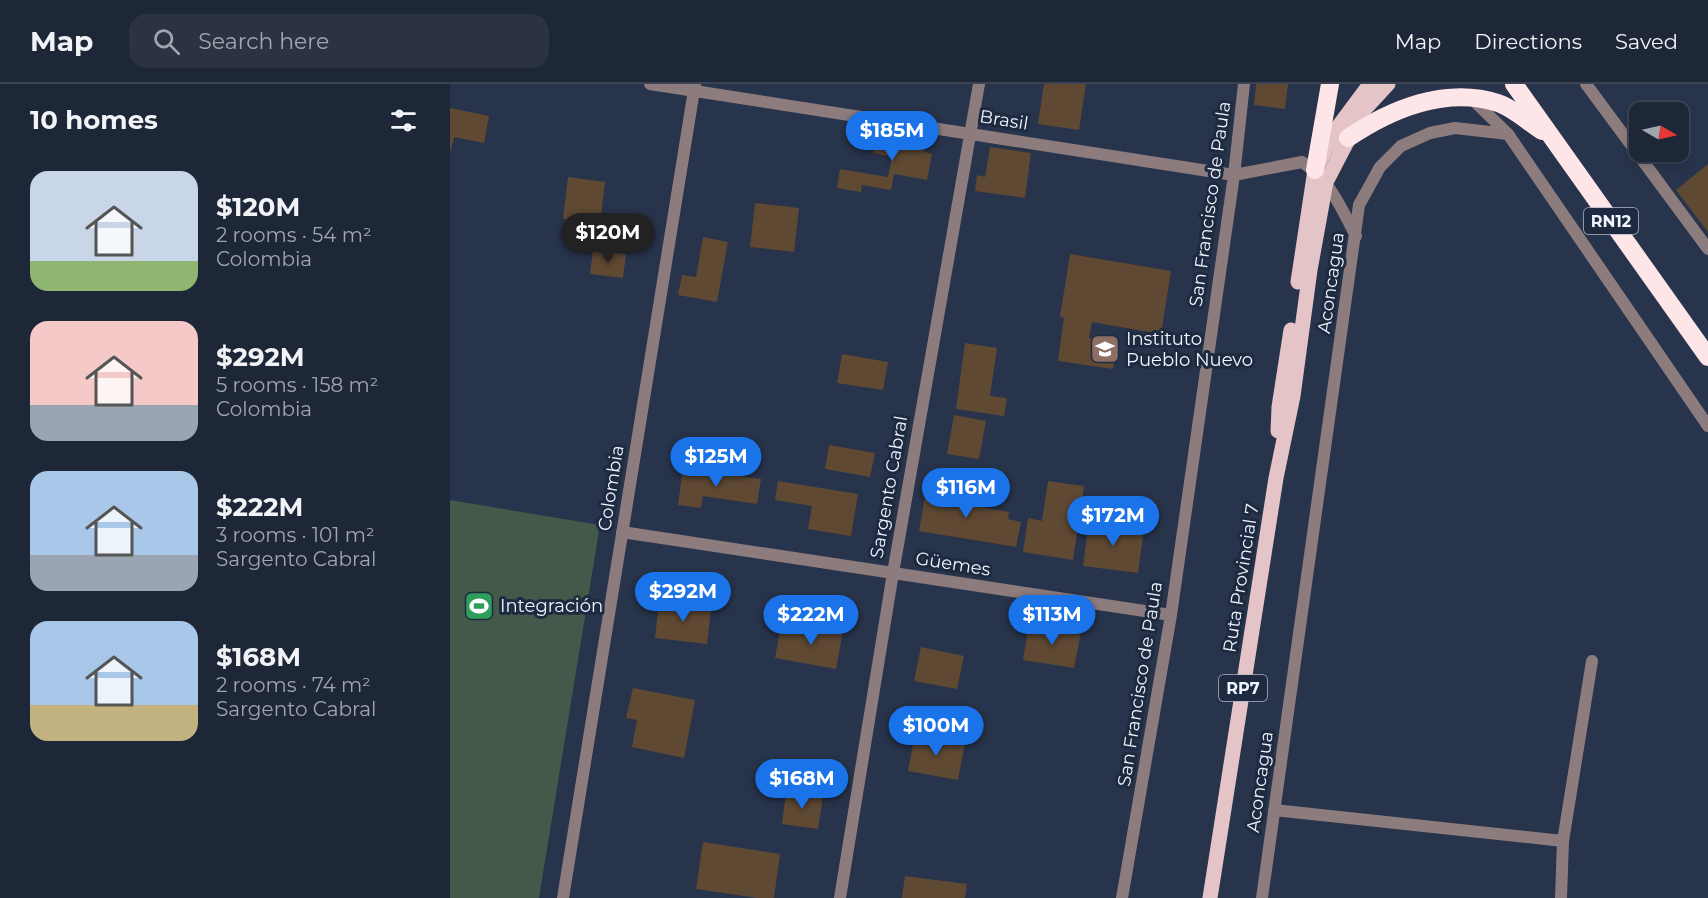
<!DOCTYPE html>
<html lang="en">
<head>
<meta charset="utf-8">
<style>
  :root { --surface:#1e2738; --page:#2b3343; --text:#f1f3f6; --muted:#a1a5ae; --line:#3c4453; --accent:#1a73e8 }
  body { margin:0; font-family:Montserrat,sans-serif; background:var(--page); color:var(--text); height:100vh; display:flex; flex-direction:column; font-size:22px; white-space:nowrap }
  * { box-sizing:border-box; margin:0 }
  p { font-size:20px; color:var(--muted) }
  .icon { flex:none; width:33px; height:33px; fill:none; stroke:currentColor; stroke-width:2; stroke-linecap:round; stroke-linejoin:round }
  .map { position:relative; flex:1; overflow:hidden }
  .panel { display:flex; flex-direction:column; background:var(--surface); width:450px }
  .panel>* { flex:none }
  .needle { width:39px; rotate:99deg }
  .controls { position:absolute; left:1179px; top:18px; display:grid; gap:12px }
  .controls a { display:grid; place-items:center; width:60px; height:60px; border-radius:12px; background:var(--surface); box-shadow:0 3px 9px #0003,0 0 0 2px var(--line); font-size:30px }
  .price { position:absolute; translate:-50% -51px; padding:0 14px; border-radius:21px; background:var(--accent); color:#fff; font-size:20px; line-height:39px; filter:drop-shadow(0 2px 3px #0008) }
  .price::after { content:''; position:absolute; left:50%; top:36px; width:18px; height:14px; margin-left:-9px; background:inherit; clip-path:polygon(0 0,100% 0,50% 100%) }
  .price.current { background:#222; color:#fff }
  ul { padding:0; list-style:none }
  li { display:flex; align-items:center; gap:18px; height:150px; padding:0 30px }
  li span { display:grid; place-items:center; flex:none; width:168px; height:120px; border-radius:18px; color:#555 }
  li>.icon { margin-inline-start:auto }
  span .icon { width:72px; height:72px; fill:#fffc; stroke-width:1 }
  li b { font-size:26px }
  h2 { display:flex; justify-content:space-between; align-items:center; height:72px; padding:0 30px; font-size:26px }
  header { display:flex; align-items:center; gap:36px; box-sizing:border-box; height:84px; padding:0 30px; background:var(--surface); border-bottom:2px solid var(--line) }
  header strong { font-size:28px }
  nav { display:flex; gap:33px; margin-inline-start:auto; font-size:21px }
  .search { width:420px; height:54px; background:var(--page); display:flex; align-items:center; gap:15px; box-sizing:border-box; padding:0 21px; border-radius:18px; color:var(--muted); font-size:22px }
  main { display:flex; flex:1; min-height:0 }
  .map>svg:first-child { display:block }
  .green { fill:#43594a }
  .building { fill:#5f4933 }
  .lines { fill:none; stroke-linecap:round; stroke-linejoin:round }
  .street { stroke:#8d7c7e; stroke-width:12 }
  .primary { stroke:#e5c4c8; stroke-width:15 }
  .highway { stroke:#fee5e8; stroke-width:18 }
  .labels { text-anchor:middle; stroke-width:6; stroke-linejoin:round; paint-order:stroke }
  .shield { fill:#1e2a40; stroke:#b0b7c5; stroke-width:1.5 }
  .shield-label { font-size:16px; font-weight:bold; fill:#eff4fe }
  .street-label { font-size:18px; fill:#eff4fe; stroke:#1e2a40 }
  .poi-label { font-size:18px; fill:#eff4fe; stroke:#1e2a40; text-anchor:start }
</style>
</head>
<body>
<header>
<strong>Map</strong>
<div class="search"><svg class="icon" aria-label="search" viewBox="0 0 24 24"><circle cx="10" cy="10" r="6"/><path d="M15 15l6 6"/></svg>Search here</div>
<nav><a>Map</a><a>Directions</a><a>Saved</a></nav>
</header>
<main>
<section class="panel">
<h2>10 homes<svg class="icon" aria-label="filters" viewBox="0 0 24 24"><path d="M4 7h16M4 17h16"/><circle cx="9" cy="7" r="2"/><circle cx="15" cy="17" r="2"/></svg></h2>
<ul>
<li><span style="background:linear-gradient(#c9d6e8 75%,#8fb573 0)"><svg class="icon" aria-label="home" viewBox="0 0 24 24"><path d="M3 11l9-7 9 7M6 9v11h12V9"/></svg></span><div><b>$120M</b><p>2 rooms · 54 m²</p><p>Colombia</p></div></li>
<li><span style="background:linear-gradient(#f6c9c9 70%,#9aa5b1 0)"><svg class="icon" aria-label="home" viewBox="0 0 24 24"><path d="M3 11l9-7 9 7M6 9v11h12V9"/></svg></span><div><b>$292M</b><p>5 rooms · 158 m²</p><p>Colombia</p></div></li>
<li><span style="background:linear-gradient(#a9c7e8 70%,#9aa5b1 0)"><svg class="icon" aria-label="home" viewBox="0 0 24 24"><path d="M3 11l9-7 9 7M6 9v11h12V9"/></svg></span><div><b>$222M</b><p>3 rooms · 101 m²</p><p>Sargento Cabral</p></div></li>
<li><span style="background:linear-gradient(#a9c7e8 70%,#c2b280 0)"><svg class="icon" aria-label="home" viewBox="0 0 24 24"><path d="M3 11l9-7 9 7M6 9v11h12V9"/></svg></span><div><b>$168M</b><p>2 rooms · 74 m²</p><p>Sargento Cabral</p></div></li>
</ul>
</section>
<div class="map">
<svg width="1258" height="814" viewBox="0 0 1258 814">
  <rect width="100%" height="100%" fill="#28344b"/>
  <path class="green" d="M0,416l150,25 -61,373h-89z"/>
  <path class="building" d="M594,0h42l-7,46 -41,-6z
    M806,0h32l-3,25 -31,-4z
    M0,24l39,8 -5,27 -30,-6 -4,16z
    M428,45l49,9 -3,14 8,2 -5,26 -33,-6 -3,16 -29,-5 -1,7 -24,-4 3,-19 48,8 4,-20 -19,-4z
    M540,63l41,6 -6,45 -50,-7 2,-16 8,2z
    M1258,80v68l-32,-42z
    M118,93l37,5 -5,42 -37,-5z
    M305,119l44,5 -5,44 -44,-5z
    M253,153l25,5 -11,60 -39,-7 4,-20 14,2z
    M143,166l33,4 -3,24 -33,-4z
    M620,170l101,17 -10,63 -69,-12 -3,16 28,5 -4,26 -55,-8 6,-43 -4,-1z
    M515,259l32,5 -7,48 17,2 -3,18 -48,-7z
    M392,270l46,8 -5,28 -46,-7z
    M504,331l32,6 -7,38 -32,-5z
    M379,361l46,8 -5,24 -45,-8z
    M233,384l78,11 -4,25 -54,-8 -2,12 -23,-3z
    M328,397l80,13 -7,42 -43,-7 4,-23 -37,-6z
    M598,397l36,5 -11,74 -50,-8 5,-34 14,3z
    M477,401l33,6 -2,12 51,9 -1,7 13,3 -5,25 -97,-16z
    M639,437l55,8 -6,44 -55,-7z
    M209,518l52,6 -4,36 -52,-6z
    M579,539l52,9 -7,36 -51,-8z
    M356,540l37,7 -7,38 -61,-11 5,-28 25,4z
    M471,563l43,9 -7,33 -43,-8z
    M183,604l62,12 -11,58 -52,-11 5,-27 -11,-2z
    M465,650l50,9 -7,37 -50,-9z
    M336,708l37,4 -5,33 -36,-5z
    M253,758l77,12 -6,44h-17l-61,-9z
    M455,792l62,8 -2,14h-63z"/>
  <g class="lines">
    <path class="street" d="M200,0l584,91 68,-13c27,16 39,46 54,74
      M1136,0l122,165
      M1021,14l37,36 200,292
      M172,448l549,83
      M824,726l289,31
      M113,814l132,-814
      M390,814l53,-325 86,-489
      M672,814l49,-283 63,-440 10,-91
      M812,814l97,-693 21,-38 21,-21 29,-13 25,-5 53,6
      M1111,814l2,-57 29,-180"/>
    <path class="primary" d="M848,198l17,-112 23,-43 32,-43
      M828,347l1,-24 12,-77
      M760,814l66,-420 17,-82 17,-126 16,-88 37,-71 25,-27"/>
    <path class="highway" d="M1064,0l194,273
      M898,54c43,-29 98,-52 150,-35 15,5 30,19 44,28
      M865,86l15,-86"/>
  </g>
  <defs>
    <g id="school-square" transform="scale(1.5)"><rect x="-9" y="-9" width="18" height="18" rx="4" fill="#8d6e63" stroke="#1e2a40"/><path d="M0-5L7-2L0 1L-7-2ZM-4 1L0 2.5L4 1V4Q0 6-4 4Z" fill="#fff"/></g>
    <g id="stadium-square" transform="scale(1.5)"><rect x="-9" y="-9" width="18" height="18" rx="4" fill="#2e9e5b" stroke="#1e2a40"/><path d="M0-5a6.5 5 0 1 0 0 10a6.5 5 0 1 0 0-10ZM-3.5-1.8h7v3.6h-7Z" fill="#fff"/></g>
  </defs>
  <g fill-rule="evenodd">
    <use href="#school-square" x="655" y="265"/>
    <use href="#stadium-square" x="29" y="522"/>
  </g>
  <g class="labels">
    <g class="shield">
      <rect x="1134" y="124" width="54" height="26" rx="4.5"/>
      <rect x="769" y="591" width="48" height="26" rx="4.5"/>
    </g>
    <g class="shield-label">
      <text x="1161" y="143">RN12</text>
      <text x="793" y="610">RP7</text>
    </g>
    <g class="street-label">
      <text transform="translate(554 36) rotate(9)" y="6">Brasil</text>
      <text transform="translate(760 120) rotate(-82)" y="6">San Francisco de Paula</text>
      <text transform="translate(881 199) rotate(-82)" y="6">Aconcagua</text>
      <text transform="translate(439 403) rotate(-80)" y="6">Sargento Cabral</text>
      <text transform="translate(161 404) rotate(-81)" y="6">Colombia</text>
      <text transform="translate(503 480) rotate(9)" y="6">Güemes</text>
      <text transform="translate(791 494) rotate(-81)" y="6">Ruta Provincial 7</text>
      <text transform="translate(690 600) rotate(-81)" y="6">San Francisco de Paula</text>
      <text transform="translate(810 698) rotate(-82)" y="6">Aconcagua</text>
    </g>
    <g class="poi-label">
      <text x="676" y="261">Instituto<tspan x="676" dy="21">Pueblo Nuevo</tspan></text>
      <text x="50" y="528">Integración</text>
    </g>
  </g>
</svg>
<div class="controls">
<a><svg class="needle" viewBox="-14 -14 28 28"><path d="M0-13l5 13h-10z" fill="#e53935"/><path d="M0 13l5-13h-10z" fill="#a1a5ae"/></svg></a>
</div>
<b class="price" style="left:442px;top:78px">$185M</b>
<b class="price current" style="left:158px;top:180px">$120M</b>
<b class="price" style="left:266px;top:404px">$125M</b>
<b class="price" style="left:516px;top:435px">$116M</b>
<b class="price" style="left:663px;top:463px">$172M</b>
<b class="price" style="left:233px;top:539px">$292M</b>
<b class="price" style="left:361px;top:562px">$222M</b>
<b class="price" style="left:602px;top:562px">$113M</b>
<b class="price" style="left:486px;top:673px">$100M</b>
<b class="price" style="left:352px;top:726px">$168M</b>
</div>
</main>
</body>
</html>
